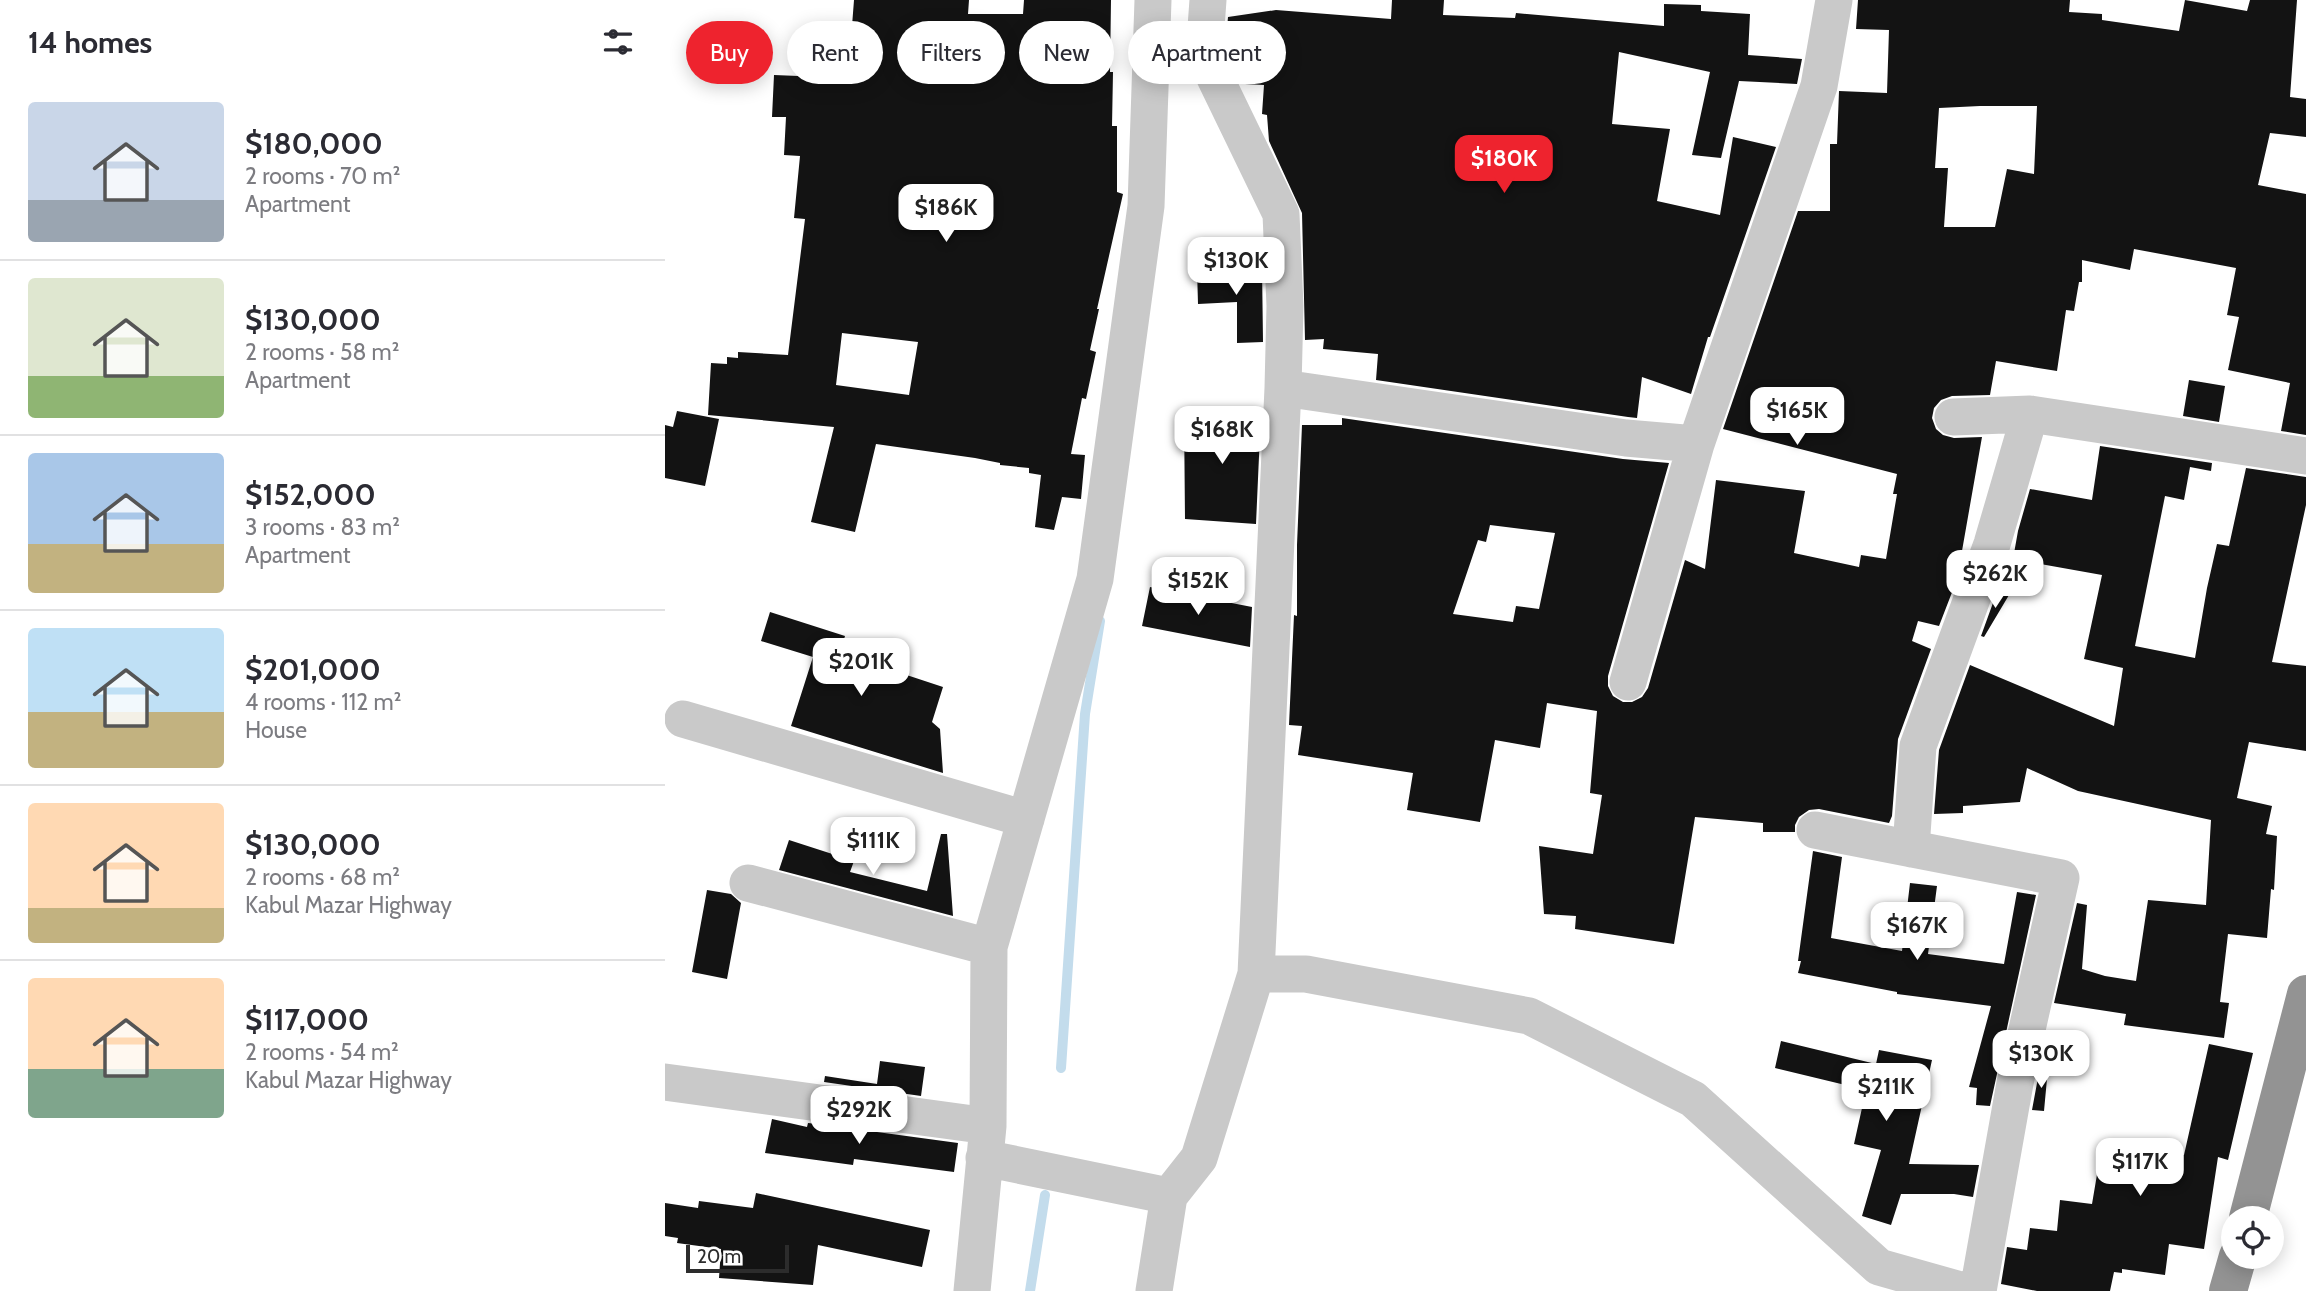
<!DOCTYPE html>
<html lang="en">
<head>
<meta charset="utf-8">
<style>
  :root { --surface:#fff; --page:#f2f2f3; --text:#2b2b33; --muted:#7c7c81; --line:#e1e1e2; --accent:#ee232e }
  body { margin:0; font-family:Cabin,sans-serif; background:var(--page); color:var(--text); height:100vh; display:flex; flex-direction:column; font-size:26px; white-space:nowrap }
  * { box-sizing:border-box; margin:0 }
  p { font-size:23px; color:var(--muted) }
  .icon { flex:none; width:38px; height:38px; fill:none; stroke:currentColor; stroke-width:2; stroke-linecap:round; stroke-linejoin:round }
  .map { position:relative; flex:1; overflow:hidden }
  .drawer { display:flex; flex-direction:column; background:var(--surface); width:665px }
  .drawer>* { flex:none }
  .banner { position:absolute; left:21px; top:21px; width:665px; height:63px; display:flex; gap:14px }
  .fabs { position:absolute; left:1556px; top:1206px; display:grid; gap:14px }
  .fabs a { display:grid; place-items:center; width:63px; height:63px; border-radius:50%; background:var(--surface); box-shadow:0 4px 18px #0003; font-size:35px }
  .scale { position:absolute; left:21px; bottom:18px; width:103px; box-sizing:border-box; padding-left:7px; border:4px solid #2c2c2c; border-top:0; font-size:19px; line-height:24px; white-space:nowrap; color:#2c2c2c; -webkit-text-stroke:5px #fff; paint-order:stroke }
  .price { position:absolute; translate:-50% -60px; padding:0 16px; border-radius:14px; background:#fff; color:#222; font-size:23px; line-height:46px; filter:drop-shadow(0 2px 4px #0008) }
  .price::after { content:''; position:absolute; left:50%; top:42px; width:21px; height:16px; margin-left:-10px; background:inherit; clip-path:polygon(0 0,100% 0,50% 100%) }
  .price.current { background:var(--accent); color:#fff }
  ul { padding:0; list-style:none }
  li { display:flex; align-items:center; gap:21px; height:175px; padding:0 28px }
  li+li { border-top:2px solid var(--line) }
  li span { display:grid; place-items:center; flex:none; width:196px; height:140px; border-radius:7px; color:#555 }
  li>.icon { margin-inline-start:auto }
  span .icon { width:84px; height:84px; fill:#fffc; stroke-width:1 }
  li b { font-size:30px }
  h2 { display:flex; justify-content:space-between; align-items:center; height:84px; padding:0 28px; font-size:30px }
  .pill { padding:0 24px; border-radius:32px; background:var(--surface); box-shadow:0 4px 18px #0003; font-size:24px; line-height:63px }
  .pill.current { background:var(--accent); color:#fff }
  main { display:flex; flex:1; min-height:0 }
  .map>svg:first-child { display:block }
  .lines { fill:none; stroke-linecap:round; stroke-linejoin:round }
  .stream { stroke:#c3dcec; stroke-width:10 }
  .building { fill:#131313; fill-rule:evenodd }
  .minor { stroke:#c9c9c9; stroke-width:37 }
  .highway { stroke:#939393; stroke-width:38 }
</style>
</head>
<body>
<main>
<section class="drawer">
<h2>14 homes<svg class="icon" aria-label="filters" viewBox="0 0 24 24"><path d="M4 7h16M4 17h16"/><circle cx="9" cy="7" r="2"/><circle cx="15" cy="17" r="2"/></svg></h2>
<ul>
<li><span style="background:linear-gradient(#c9d6e8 70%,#9aa5b1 0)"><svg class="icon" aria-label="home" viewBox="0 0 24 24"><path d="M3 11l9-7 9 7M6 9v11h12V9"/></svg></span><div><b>$180,000</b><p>2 rooms · 70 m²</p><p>Apartment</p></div></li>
<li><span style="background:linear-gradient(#dfe7d0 70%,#8fb573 0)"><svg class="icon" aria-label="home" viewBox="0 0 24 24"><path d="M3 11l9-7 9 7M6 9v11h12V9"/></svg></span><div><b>$130,000</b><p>2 rooms · 58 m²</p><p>Apartment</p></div></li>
<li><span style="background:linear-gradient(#a9c7e8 65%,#c2b280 0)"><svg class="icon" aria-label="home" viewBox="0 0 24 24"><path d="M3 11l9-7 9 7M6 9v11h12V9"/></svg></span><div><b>$152,000</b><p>3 rooms · 83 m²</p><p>Apartment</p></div></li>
<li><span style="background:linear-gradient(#bfe0f5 60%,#c2b280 0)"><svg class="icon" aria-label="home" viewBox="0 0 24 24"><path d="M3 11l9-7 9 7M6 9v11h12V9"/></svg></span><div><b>$201,000</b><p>4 rooms · 112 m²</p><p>House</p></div></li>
<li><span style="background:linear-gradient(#ffd9b3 75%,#c2b280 0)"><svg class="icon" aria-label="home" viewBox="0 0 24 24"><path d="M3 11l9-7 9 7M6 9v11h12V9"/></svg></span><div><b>$130,000</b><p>2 rooms · 68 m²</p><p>Kabul Mazar Highway</p></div></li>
<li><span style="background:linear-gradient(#ffd9b3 65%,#7fa58c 0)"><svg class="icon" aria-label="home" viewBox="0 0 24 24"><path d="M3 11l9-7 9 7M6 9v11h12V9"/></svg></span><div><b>$117,000</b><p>2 rooms · 54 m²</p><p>Kabul Mazar Highway</p></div></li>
</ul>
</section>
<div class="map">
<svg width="1641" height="1291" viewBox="0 0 1641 1291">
  <rect width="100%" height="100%" fill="#fff"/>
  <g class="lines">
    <path class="stream" d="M396,1068l24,-354 15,-93
      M365,1291l15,-96"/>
  </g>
  <path class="building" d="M189,0h115l-1,14h55l1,-14h87l-1,72h3l-1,54h5v66l6,2 -26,115h2l-9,41 6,2 -10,47 -4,-1 -11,56 14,1 -4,44 -19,-2 -8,33 -19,-3 6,-52 -12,-2v-5l-29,-3v-2l-25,-5 -99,-14 -21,88 -44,-10 23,-95 -126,-12 3,-52 16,1v-7l11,1v-6l50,3 17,-136 -11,-1 6,-62 -16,-1 2,-38h-14l2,-42 74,3zM177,333l76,9 -9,53 -73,-10z
    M727,0h52l-1,15 72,3 1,-5 148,13v-22l37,1v6l49,3 -2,41 54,4 -5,25 -58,-3 -18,77 -29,-3 18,-83 -91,-20 -7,72 58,5 -13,72 63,14 13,-78 43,10 -66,190h-2l-17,57 -49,-17 -5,41 -9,-1 -252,-37 2,-26 -55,-5 1,-10 -19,1 -3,-127 -33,-72 -2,-26 -5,-1 2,-29 -19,-1 1,-16 -12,2 -9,-19 3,-34 48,-7 115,9z
    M1193,0h212l-1,12 33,2v6l77,11 6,-31 62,11 3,-11h47l-7,97 16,2v38l-36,-4 -12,52 48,9v241l-25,-4 9,-48 -62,-13 11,-53 -12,-2 9,-47 -102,-19 -4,21 -48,-10v22h-3l-5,29 -8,-1 -9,61 -61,-10 -6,34 -38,1 -11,4 -7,8 -2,10 4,11 7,6 11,3 28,-1 -23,131 2,1 -22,57 -21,-5 -6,20 19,8 -33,90 -6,77 -3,7 -70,-14 -10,1 -10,7 -4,8v7h-32v-9l-68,-6 -21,127 -99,-15 1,-13 -32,-2 -5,-68 54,8 9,-59 -12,-2 7,-82 -50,-8 -7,45 -45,-8 -15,82 -73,-12 6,-37 -115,-18 4,-29 -13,-1 5,-110 3,1v-71l5,-120h40v-7l281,41 46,4 -61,213v10l5,10 10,6h9l10,-5 6,-9 37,-128 20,9 11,-89 89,11 -11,62 65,14 2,-12 25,4 11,-65h-4l4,-20 -174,-45 75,-218h32v-67h7l2,-53 48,2 2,-63 -33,-1zM1315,106h57l-3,68 -27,-5 -12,58h-51l4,-59h-13l4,-60zM825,525l65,8 -16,76 -23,-3 -3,16 -60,-8 25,-74 8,2z
    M597,266l1,76 -26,1v-41l-39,2 -1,-35z
    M1524,380l36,6 -6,36 -36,-6z
    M12,411l42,8 -14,67 -40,-8v-53l8,2z
    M519,411h77l-5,113 -71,-5z
    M1435,446l112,17 -1,8 -21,-4 -6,33 -19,-4 -30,150 60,12 12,-70 10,-44 12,2 17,-78 60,9v28l-34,157 34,4v85l-57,-9 -12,56 35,8 -6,28 11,2 -3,54 -3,-1 -4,49 -39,-4 -8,68 9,1 -5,35 -100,-13 2,-11 -72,-11 23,-100 10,2 -5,64 23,7 31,5 12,-81 58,5 5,-85 -133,-29 -51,-23 -7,34 -57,4v7l-29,1 5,-64 31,-85 144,61 9,-58 -39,-9 18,-84 -89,-16 5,-28 12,-42 62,11z
    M485,587l102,20 -2,40 -108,-21z
    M1333,589l11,6 -25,42 -3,-1z
    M105,612l75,24 -5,17 103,34 -11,35 8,7 3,44 -152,-47 22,-69 -52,-16z
    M276,834h6l6,82 -174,-46 10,-30 65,21 -4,11 77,19z
    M1148,851l29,6 -11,81 71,13 8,-68 27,3 -9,68 76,10 13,-72 19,3 -46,211 -14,-1 1,-17 -8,-1 22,-81 -94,-12v-2l-99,-19 3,-12h-3z
    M42,890l24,4 10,9 -14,76 -35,-7z
    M1116,1041l95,23 3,-14 53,10 -23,104 70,1 -6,32 -19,-3h-53l-10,31 -29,-9 19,-66 -27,-6 12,-54 -91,-22z
    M1544,1044l44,9 -25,107 -10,-3 -14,92 -35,-5 -4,31 -43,-6v4l-8,-1 -4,19h-73l-36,-7 6,-37 20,3 3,-22 27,3 3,-31 32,4 10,-59 82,10z
    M215,1061l45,6 -4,29 -97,-14 1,-6 52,8z
    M1375,1067l8,1 -4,43 -12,-1z
    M107,1119l35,8 1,-4 10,1 140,19 -4,29 -100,-13 -1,6 -88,-12z
    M91,1193l174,37 -8,37 -104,-22 -5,40 -94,-7 2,-29 -44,-6 1,-5 -13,-2v-33l33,5 1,-7 54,7z"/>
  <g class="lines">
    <path class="minor" d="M543,0l-4,55 77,159 4,92 -2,82 -27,586
      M618,388l343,50 70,6
      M1365,414l276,42
      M963,682l68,-238 123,-358 15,-86
      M18,719l343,100
      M1150,830l246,48 -46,205 -37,208
      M1246,849l7,-103 74,-202 38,-130 -77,3
      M83,883l241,64
      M0,1082l323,44
      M319,1158l185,38 30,-38 57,-184h50l223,42 164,83 186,168 85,24
      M307,1291l16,-165 1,-179 106,-368 51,-373 7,-206
      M489,1291l15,-95"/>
    <path class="highway" d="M1583,1218l58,-224
      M1563,1291l10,-35"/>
  </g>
</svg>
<div class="fabs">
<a><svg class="icon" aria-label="locate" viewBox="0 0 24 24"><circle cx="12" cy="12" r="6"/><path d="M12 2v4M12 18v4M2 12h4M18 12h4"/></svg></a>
</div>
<div class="scale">20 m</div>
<b class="price current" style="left:839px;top:195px">$180K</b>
<b class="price" style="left:281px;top:244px">$186K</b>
<b class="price" style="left:571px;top:297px">$130K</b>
<b class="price" style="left:1132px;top:447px">$165K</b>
<b class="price" style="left:557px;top:466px">$168K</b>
<b class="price" style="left:1330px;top:610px">$262K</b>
<b class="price" style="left:533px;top:617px">$152K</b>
<b class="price" style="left:196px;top:698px">$201K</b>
<b class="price" style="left:208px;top:877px">$111K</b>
<b class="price" style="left:1252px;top:962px">$167K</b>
<b class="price" style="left:1376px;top:1090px">$130K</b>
<b class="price" style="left:1221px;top:1123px">$211K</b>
<b class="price" style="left:194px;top:1146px">$292K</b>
<b class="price" style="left:1475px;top:1198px">$117K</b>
<div class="banner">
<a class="pill current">Buy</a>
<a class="pill">Rent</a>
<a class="pill">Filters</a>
<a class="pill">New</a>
<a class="pill">Apartment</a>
</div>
</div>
</main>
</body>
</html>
